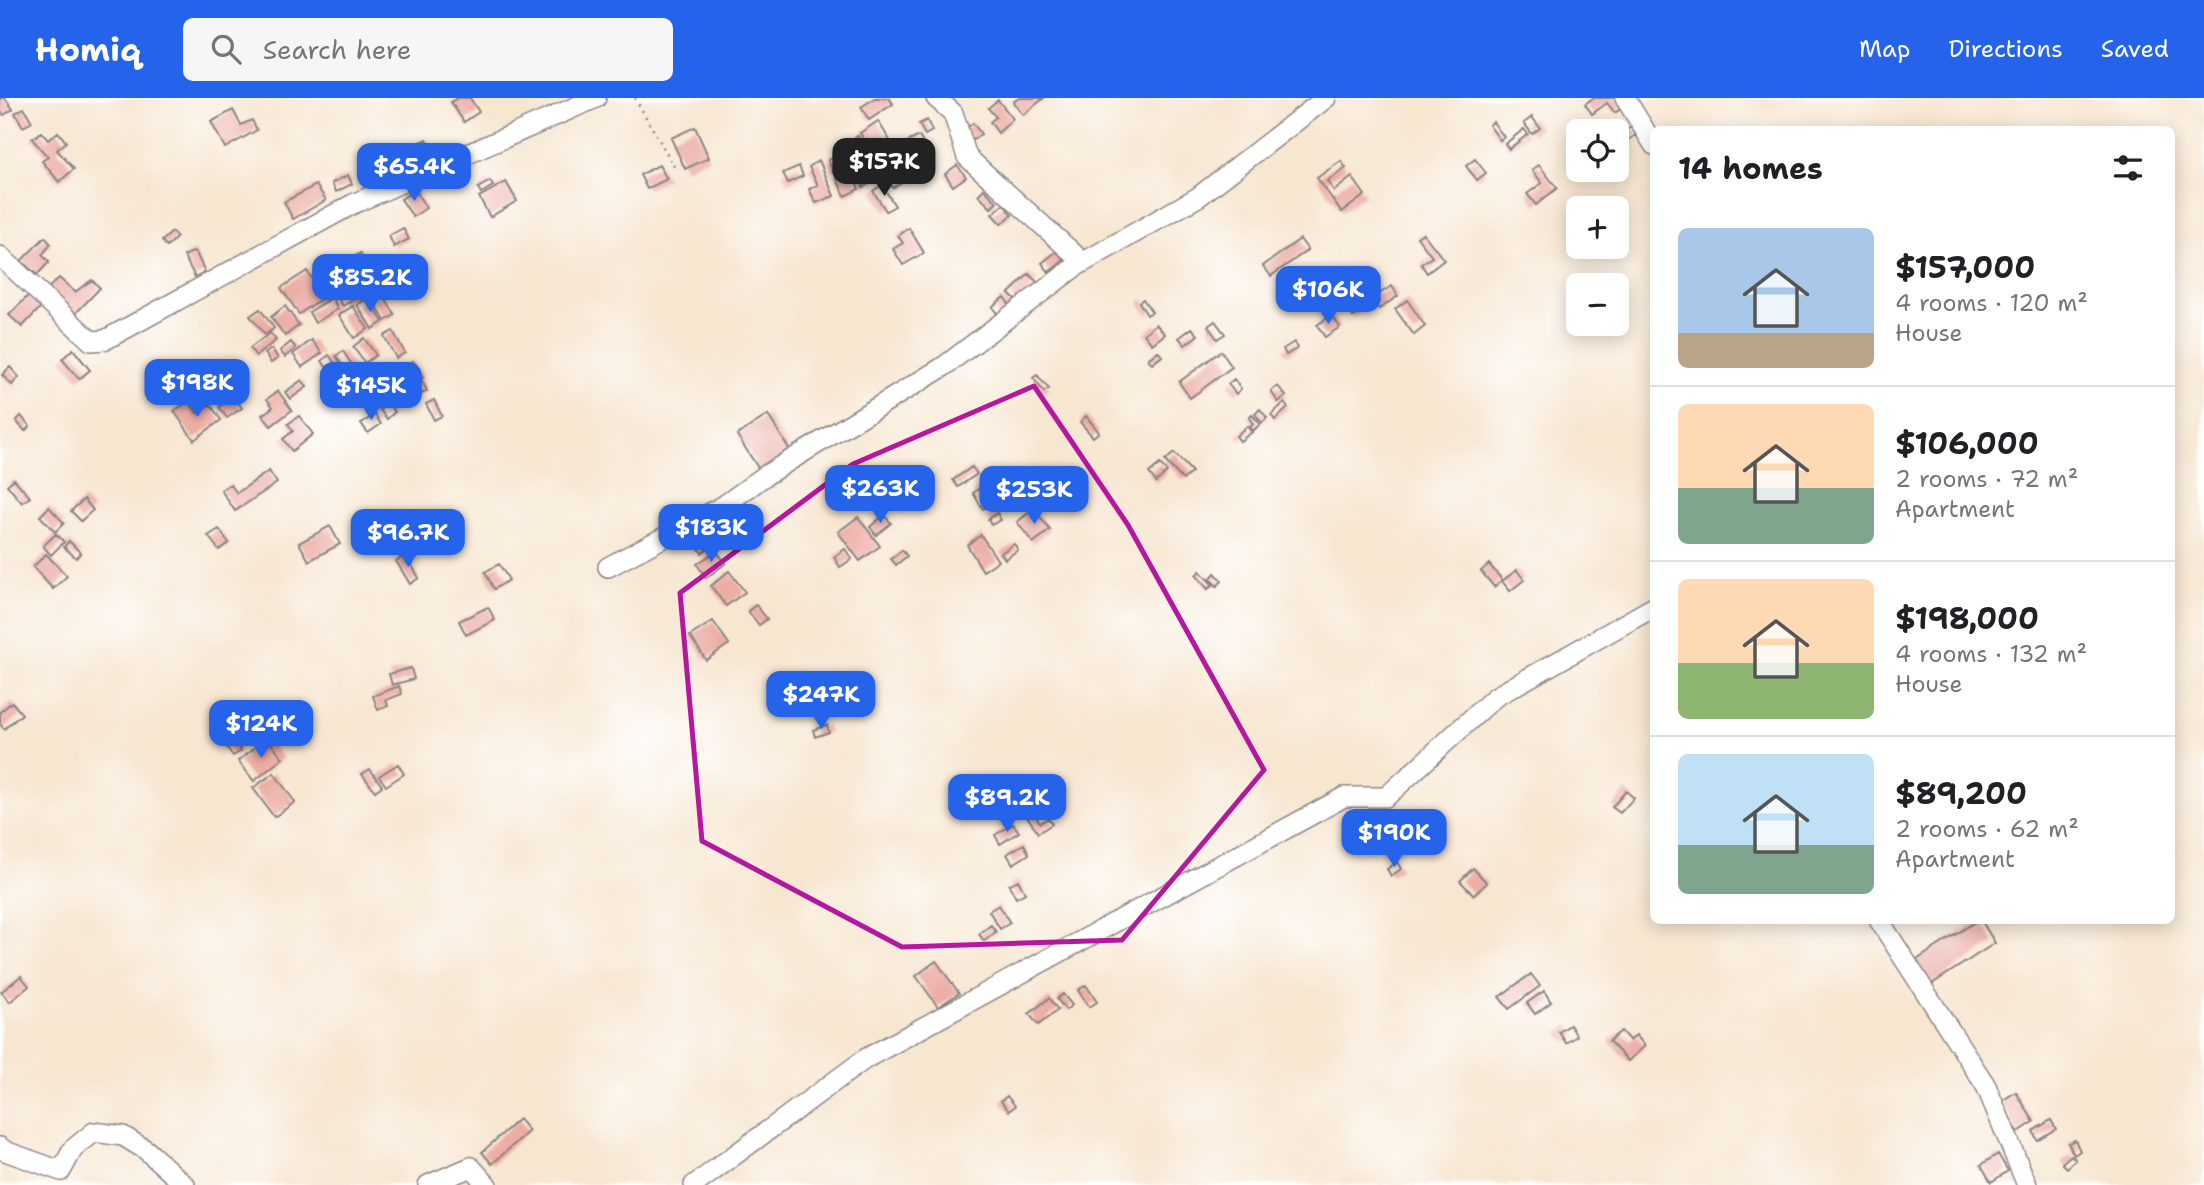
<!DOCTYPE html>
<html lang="en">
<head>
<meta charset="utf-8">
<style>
  :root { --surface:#fff; --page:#f6f6f6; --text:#202124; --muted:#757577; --line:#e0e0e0; --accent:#2563eb }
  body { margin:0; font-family:"Shantell Sans",sans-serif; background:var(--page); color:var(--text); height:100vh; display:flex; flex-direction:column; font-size:26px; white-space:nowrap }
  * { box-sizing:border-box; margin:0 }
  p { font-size:23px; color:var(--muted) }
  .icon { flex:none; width:38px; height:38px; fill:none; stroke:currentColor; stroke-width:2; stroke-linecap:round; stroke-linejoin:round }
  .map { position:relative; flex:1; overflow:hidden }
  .side { position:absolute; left:1650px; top:28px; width:525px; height:798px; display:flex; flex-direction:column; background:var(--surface); border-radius:10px; box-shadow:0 4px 18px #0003 }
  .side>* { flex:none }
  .tools { position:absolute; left:1566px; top:21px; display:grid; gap:14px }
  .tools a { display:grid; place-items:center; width:63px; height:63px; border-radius:10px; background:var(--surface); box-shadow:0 4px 18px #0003; font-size:35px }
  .price { position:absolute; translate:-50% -60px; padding:0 16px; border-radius:14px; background:var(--accent); color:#fff; font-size:23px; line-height:46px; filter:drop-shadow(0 2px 4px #0008) }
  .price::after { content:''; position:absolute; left:50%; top:42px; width:21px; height:16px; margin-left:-10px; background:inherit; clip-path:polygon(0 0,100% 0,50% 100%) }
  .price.current { background:#222; color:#fff }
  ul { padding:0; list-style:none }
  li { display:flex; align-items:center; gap:21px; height:175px; padding:0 28px }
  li+li { border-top:2px solid var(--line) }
  li span { display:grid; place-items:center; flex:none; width:196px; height:140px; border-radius:10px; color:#555 }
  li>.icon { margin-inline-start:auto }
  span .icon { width:84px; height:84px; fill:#fffc; stroke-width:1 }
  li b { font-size:30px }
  h2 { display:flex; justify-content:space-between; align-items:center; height:84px; padding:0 28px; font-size:30px }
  header { display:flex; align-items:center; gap:42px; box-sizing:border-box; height:98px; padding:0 35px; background:var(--accent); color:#fff }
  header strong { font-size:33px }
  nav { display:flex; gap:38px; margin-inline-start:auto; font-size:24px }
  .search { width:490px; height:63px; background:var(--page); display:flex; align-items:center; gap:18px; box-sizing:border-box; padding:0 24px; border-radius:10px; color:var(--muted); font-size:26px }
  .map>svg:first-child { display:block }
  .building { fill:#ecada5 }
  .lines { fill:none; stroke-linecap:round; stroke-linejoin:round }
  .minor-casing { stroke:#8c8486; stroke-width:22 }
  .path { stroke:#8c8486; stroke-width:2.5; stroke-dasharray:2 5; stroke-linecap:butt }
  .minor { stroke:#fff; stroke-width:19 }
  .marked { fill:none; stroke:#b5179e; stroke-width:5; stroke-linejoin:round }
</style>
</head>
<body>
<header>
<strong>Homiq</strong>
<div class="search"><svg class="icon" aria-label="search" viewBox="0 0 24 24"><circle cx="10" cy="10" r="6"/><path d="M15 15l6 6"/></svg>Search here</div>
<nav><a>Map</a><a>Directions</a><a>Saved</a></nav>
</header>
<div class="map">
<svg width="2204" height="1087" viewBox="0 0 2204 1087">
  <rect width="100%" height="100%" fill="#fff"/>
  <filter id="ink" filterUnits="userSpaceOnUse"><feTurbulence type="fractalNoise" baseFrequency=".0143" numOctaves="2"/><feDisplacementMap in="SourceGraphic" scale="14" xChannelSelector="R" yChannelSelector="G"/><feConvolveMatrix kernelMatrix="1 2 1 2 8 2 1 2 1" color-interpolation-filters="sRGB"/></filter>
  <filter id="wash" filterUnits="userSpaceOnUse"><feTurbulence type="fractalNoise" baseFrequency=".00686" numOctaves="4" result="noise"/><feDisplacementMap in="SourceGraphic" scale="28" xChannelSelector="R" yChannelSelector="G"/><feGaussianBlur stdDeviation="1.57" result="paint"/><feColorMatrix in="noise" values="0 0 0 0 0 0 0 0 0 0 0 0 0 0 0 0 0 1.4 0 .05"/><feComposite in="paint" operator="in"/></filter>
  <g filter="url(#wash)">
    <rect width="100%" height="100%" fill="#f7e6d0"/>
    <g id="blocks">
      <path class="building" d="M0,0h5l8,11 -9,6 -4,-5z
        M458,0h12l9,14 -15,10 -13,-20z
        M875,0h14l4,6 -24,16 -8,-13z
        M1019,0h25l-21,17 -10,-13z
        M1593,0h25l6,8 -9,7 -8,-10 -15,11 -7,-10z
        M998,2l15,19 -15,14 -8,-11 6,-5 -8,-9z
        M24,10l8,14 -9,5 -8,-14z
        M233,12l8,15 11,-5 5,10 -32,18 -14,-26z
        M1532,19l8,11 -8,6 -8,-11z
        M927,22l5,11 -7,4 -6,-11z
        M878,23l27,44 -18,11 -27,-43z
        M1493,24l11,15 -4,3 -11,-15z
        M973,25l8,11 -8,6 -8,-11z
        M695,29l14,31 -24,11 -14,-31z
        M1631,29l6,7 -15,11 -5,-8z
        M1524,31l4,5 -19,15 -4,-5z
        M41,34l7,8 10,-8 8,10 -9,8 17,19 -15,13 -17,-21 6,-4 -16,-18z
        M858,38l23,42 -18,9 -22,-41z
        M919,38l8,15 -18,10 -8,-16z
        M427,41l7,14 -25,12 -7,-14z
        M843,56l5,11 -15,7 -5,-12z
        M1475,61l11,14 -9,7 -11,-14z
        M819,62l15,36 -18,7 -7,-14 9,-4 -9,-18z
        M1341,63l5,7 -19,13 7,10 18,-14 13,18 -23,17 -25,-34z
        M659,67l8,14 -20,10 -7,-14z
        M957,67l9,12 -13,9 -8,-12z
        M1539,67l18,23 -21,17 -9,-11 15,-11 -10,-13z
        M799,68l4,10 -15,7 -5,-10z
        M850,70l9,21 -14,7 -10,-21z
        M898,75l5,8 -10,7 -5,-8z
        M348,77l4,9 -16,8 -4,-9z
        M490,83l3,5 -12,7 -3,-5z
        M506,84l11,19 -27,16 -11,-20z
        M316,87l10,15 -33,19 -9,-17z
        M882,87l13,21 -9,5 -13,-20z
        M984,91l13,13 -6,6 -13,-13z
        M415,92l11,18 -13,9 -12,-18z
        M1004,106l8,11 -11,9 -9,-10z
        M403,130l6,11 -15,8 -5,-11z
        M909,130l15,25 -21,12 -10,-16 10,-6 -5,-7z
        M172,134l5,5 -10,10 -5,-6z
        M1423,135l21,27 -17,13 -6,-9 11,-7 -15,-20z
        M45,139l6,7 -9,11 7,7 -12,13 -16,-14z
        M1300,141l8,11 -37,26 -8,-10z
        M195,153l10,21 -10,5 -11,-21z
        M1057,153l7,9 -15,12 -7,-9z
        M360,155l9,13 -14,10 -9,-13z
        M307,173l17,26 -25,17 -18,-26z
        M370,173l10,15 -14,9 -10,-14z
        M1029,176l8,8 -19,20 -9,-9z
        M59,180l16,14 17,-12 8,8 -25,26 -28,-25z
        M356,187l6,10 -19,11 -6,-10z
        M1392,188l6,10 -19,13 -7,-11z
        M1361,195l8,15 -16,9 -8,-16z
        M383,196l12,21 -10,6 -12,-21z
        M29,197l12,12 -19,20 -13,-12z
        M1004,199l8,11 -12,9 -8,-10z
        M332,200l6,11 -23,14 -6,-11z
        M368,200l15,24 -11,7 -15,-24z
        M1143,201l9,13 -5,3 -8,-13z
        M1407,202l18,26 -11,9 -19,-26z
        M285,208l14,19 -14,11 -14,-19z
        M353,208l15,23 -14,9 -15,-23z
        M260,211l14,19 -9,7 -15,-19z
        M1332,217l8,12 -15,10 -8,-12z
        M1215,223l10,13 -8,5 -9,-13z
        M1156,226l9,10 -13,10 -8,-10z
        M1192,230l6,7 -13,10 -6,-7z
        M393,233l12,22 -9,5 -12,-22z
        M270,235l6,7 -20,16 -6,-8z
        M364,240l12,17 -11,8 -12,-16z
        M312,242l10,13 -20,14 -9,-13z
        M291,244l5,6 -11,9 -5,-6z
        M1294,244l4,6 -12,7 -3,-6z
        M73,251l17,21 -11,9 -17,-20z
        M272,251l6,9 -7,5 -6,-10z
        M343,253l15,23 -7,5 -15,-23z
        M1158,253l4,5 -10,8 -4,-5z
        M1221,253l11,16 -42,31 -11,-16z
        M329,257l19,25 -8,6 -18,-25z
        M413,263l10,17 -12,7 -10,-18z
        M10,269l9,10 -7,8 -10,-10z
        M194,275l18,24 -7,5 -17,-24z
        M1037,277l12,14 -5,3 -11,-14z
        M1234,281l7,10 -5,5 -8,-10z
        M183,282l7,9 -16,11 -6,-9z
        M302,282l5,7 -17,12 -5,-7z
        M422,283l5,10 -21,11 -5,-10z
        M1278,288l8,10 -8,6 -7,-11z
        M278,293l14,19 -21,16 -9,-11 11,-8 -6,-8z
        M234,299l8,11 -15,10 -8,-11z
        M434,302l8,16 -8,4 -8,-16z
        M189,303l8,12 13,-9 11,16 -27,20 -20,-29z
        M388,305l7,9 -8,7 -7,-9z
        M1284,305l4,5 -13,12 -4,-5z
        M371,311l10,15 -13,9 -7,-10 9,-5 -4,-6z
        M1260,311l7,9 -5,5 -7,-9z
        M768,317l23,37 -31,19 -23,-36z
        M1252,317l8,9 -7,7 -3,-4 3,-3 -4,-6z
        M21,318l9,10 -5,5 -9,-10z
        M299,318l14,18 -21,17 -9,-12 10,-8 -5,-7z
        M1086,318l13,16 -6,5 -13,-15z
        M1247,328l5,6 -12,9 -4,-5z
        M1174,355l18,19 -9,8 -18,-19z
        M1160,366l7,8 -11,10 -7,-9z
        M972,369l5,7 -19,13 -5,-7z
        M269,373l8,12 -42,28 -14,-21 9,-6 7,9z
        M14,381l16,18 -8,6 -15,-18z
        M1021,384l5,7 -12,8 -5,-8z
        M983,388l10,17 -10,6 -10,-16z
        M84,401l9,11 -12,11 -10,-10z
        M49,409l15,16 -9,9 -15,-16z
        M1034,411l16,21 -17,13 -16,-21z
        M997,415l4,7 -10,5 -3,-6z
        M884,417l7,8 -15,12 -6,-8z
        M858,419l22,29 -20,15 -22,-29z
        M330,428l10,18 -31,17 -10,-18z
        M219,431l10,14 -10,7 -11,-14z
        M56,436l8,8 -13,13 -8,-9z
        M703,437l8,11 -9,7 -8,-11z
        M981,437l17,26 -15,10 -16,-26z
        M69,443l12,12 -5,5 -12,-11z
        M1014,446l4,6 -13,9 -4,-6z
        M845,451l7,10 -12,8 -6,-10z
        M902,452l5,6 -11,9 -5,-6z
        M716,453l10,12 -20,15 -9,-14z
        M46,456l21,22 -14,13 -20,-22z
        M406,457l13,23 -9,6 -14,-23z
        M499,466l10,16 -15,9 -9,-17z
        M1489,466l13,16 -8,7 -13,-16z
        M1517,472l7,10 -14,11 -8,-10z
        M729,473l16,21 -19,14 -15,-20z
        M1200,473l13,14 -5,4 -12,-14z
        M1215,475l7,8 -5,5 -7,-7z
        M756,507l11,14 -8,6 -11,-14z
        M488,509l7,13 -29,15 -7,-14z
        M713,523l16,23 -23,16 -16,-24z
        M411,570l3,11 -22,6 -3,-11z
        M399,588l3,8 -16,6 2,6 -10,4 -5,-14z
        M814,600l7,10 -10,6 -7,-9z
        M12,604l10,12 -18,15 -4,-5v-12z
        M252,608l19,26 -10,7 -19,-25z
        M827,627l2,7 -14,5 -2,-7z
        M226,631l15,22 -8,5 -15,-21z
        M267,640l16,20 -29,23 -16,-20z
        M398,666l6,10 -18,12 -7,-10z
        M370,671l12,17 -7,5 -13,-17z
        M274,675l21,29 -21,15 -21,-29z
        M1626,693l8,7 -14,15 -8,-6z
        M1036,700l5,6 -11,7 -4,-6z
        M1033,714l7,11 8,-5 4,6 -14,9 -11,-17z
        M1013,726l6,8 -19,12 -5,-9z
        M1024,746l5,10 -16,10 -6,-10z
        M1397,764l4,7 -10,7 -4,-7z
        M1473,770l14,15 -13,12 -14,-14z
        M1018,782l7,13 -9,5 -7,-13z
        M999,807l11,18 -10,6 -11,-18z
        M1978,822h3l14,23 -68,44 -15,-24z
        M991,827l5,7 -12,9 -5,-7z
        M936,863l23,32 -21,14 -22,-31z
        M1531,876l9,12 -31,23 -10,-12z
        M21,878l8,10 -19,16 -9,-10z
        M1086,887l11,17 -8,5 -11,-17z
        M1544,893l7,11 -16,12 -8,-11z
        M1063,896l9,11 -6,5 -9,-11z
        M1049,900l9,12 -20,15 -9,-11z
        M1570,927l7,11 -11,7 -7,-11z
        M1621,933l9,10 6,-6 9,11 -17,15 -19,-20z
        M2016,994l18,30 -16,10 -18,-30z
        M1007,998l8,10 -6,5 -8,-10z
        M519,1021l10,12 -37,33 -10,-12z
        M2051,1022l5,9 -19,11 -4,-9z
        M2075,1042l5,11 -6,4 -6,-12z
        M1998,1056l10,17 -17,11 -10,-17z
        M2071,1057l5,5 -9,8 -5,-5z"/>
    </g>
  </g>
  <g filter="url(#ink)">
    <use href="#blocks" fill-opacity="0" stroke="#8c8486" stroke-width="2"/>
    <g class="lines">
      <g class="minor-casing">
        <path id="minor" d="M936,0l17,15 14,44 116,105
          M1625,0l29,47
          M0,158l91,85 14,-1 248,-136 243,-106
          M608,469l115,-61 43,-31 177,-108 132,-100 123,-70 128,-99
          M1879,822l107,166 41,99
          M0,1049l5,4 56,20 12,-22 21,-17 29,4 23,14 39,35
          M428,1087l43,-18 16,18
          M694,1087l171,-126 479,-262h42l109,-100 159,-90"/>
      </g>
      <path class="path" d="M635,0l40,70"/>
      <use href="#minor" class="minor"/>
    </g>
  </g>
  <path class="marked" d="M1034,288l94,139 136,245 -142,170 -220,7 -200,-106 -22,-248 173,-129z"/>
</svg>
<div class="tools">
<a><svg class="icon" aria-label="locate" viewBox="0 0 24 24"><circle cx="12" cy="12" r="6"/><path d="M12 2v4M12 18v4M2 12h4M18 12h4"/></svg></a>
<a>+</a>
<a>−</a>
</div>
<b class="price current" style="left:884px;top:100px">$157K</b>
<b class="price" style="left:414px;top:105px">$65.4K</b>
<b class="price" style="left:370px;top:216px">$85.2K</b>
<b class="price" style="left:1328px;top:228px">$106K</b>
<b class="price" style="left:197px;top:321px">$198K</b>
<b class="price" style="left:371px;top:324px">$145K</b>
<b class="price" style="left:880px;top:427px">$263K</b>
<b class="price" style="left:1034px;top:428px">$253K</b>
<b class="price" style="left:711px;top:466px">$183K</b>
<b class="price" style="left:408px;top:471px">$96.7K</b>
<b class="price" style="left:821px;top:633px">$247K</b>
<b class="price" style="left:261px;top:662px">$124K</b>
<b class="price" style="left:1007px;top:736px">$89.2K</b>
<b class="price" style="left:1394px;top:771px">$190K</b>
<section class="side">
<h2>14 homes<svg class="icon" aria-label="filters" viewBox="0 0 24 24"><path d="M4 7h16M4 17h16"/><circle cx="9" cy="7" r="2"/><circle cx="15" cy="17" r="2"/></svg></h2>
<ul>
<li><span style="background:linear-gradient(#a9c7e8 75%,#b9a48a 0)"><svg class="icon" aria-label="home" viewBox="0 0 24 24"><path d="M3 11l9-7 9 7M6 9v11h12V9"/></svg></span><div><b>$157,000</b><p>4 rooms · 120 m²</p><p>House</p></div></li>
<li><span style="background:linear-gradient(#ffd9b3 60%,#7fa58c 0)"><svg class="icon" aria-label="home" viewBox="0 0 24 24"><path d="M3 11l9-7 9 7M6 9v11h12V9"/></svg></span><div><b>$106,000</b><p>2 rooms · 72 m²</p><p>Apartment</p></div></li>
<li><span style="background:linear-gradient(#ffd9b3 60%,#8fb573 0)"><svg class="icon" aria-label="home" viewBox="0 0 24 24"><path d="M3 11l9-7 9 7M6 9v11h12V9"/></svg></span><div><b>$198,000</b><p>4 rooms · 132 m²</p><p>House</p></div></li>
<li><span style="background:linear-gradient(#bfe0f5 65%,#7fa58c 0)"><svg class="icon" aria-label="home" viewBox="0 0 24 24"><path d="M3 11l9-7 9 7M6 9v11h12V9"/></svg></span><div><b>$89,200</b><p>2 rooms · 62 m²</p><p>Apartment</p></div></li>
</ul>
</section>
</div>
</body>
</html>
